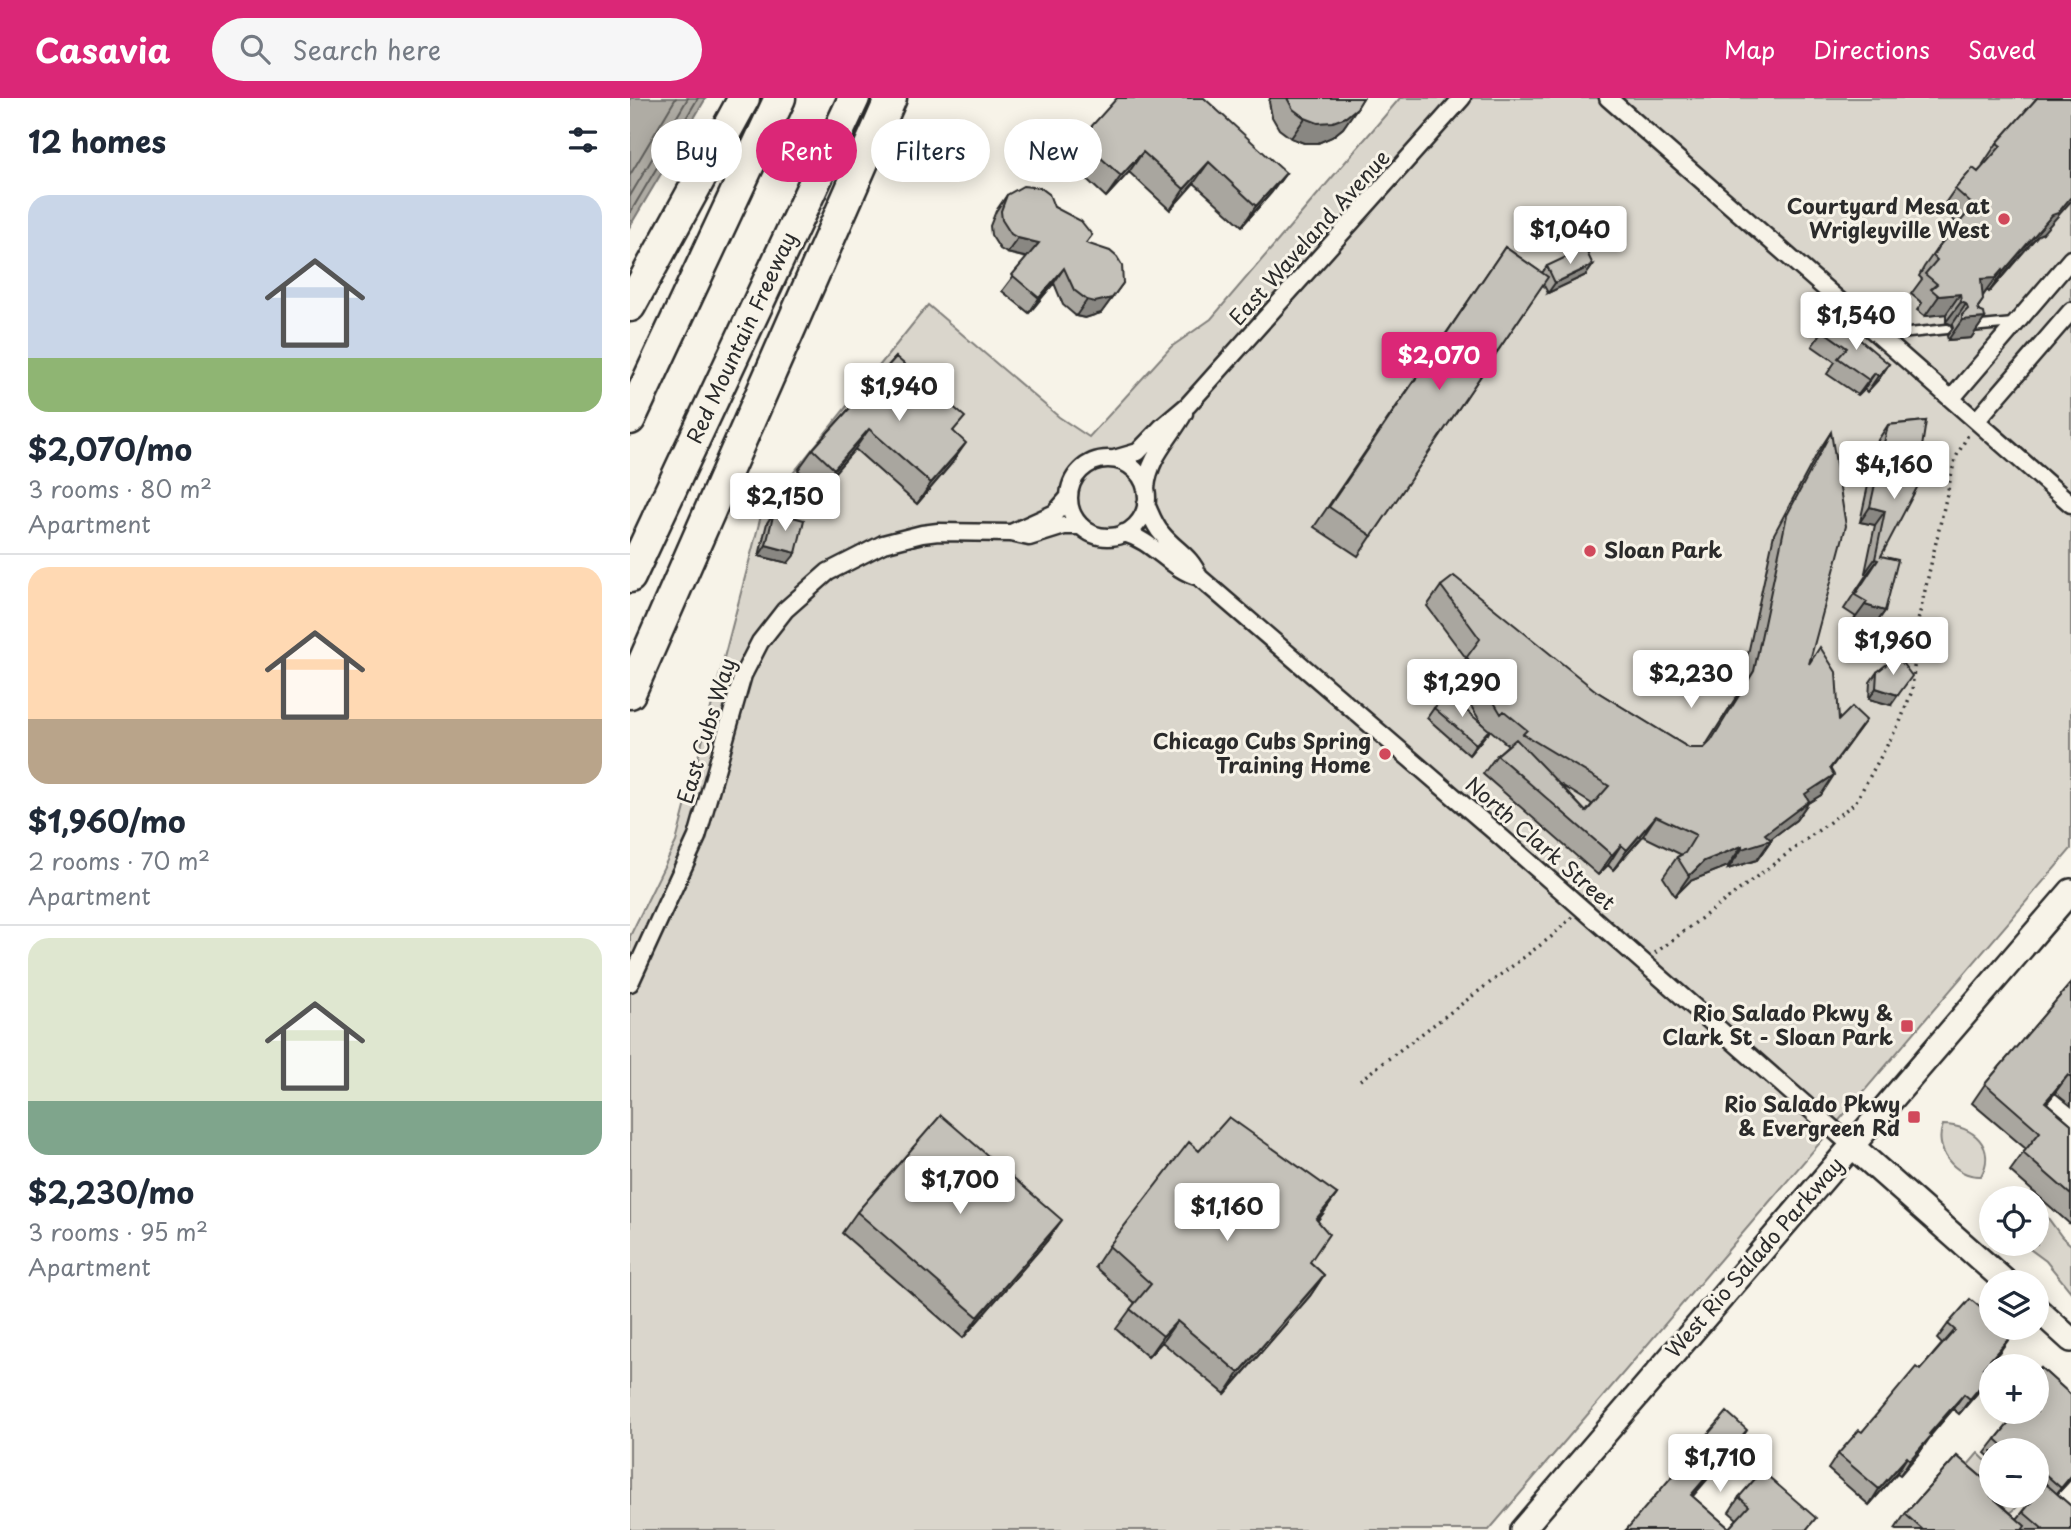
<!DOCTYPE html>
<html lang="en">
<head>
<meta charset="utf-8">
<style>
  :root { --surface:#fff; --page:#f6f6f7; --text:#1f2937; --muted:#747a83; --line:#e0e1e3; --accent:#db2777 }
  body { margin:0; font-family:"Playpen Sans",sans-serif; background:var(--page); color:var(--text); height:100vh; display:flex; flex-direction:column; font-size:26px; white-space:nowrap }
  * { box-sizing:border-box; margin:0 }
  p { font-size:23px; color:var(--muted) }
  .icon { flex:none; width:38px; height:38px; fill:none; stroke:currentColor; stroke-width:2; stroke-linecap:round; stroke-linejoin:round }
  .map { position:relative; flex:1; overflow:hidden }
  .drawer { display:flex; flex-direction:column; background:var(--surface); width:630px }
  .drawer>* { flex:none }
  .guide { position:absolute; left:21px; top:21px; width:665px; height:63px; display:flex; gap:14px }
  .tools { position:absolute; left:1349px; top:1088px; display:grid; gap:14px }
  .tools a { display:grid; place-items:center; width:70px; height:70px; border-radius:50%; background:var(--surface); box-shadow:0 4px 18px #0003; font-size:35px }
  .price { position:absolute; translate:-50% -60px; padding:0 16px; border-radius:7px; background:#fff; color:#222; font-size:23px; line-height:46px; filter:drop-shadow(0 2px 4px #0008) }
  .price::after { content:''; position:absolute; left:50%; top:42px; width:21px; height:16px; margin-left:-10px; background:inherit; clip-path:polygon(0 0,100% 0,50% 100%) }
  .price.current { background:var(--accent); color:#fff }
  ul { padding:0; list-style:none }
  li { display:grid; align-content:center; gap:14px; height:371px; padding:0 28px }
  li+li { border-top:2px solid var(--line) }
  li span { display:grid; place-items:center; height:217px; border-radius:21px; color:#555 }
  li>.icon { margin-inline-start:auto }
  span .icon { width:126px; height:126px; fill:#fffc; stroke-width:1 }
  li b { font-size:30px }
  h2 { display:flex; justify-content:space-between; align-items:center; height:84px; padding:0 28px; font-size:30px }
  .tag { padding:0 24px; border-radius:32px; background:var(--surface); box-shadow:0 4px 18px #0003; font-size:24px; line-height:63px }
  .tag.current { background:var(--accent); color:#fff }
  header { display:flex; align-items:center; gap:42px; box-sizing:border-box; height:98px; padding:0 35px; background:var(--accent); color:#fff }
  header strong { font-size:33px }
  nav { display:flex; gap:38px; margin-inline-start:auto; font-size:24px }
  .search { width:490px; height:63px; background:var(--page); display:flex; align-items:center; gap:18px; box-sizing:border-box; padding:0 24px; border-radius:38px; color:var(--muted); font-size:26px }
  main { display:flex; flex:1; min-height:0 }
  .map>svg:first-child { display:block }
  .green { fill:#dad6cc; stroke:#82807c; stroke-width:2 }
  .water { fill:#afaca4; stroke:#7a7874; stroke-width:2 }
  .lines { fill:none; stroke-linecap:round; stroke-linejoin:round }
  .shore { stroke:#605f5b; stroke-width:2 }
  .lane-casing { stroke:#2b2b2b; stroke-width:13 }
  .street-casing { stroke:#2b2b2b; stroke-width:21 }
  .secondary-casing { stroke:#2b2b2b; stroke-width:28 }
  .highway-casing { stroke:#2b2b2b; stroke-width:35 }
  .path { stroke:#2b2b2b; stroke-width:3.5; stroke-dasharray:2 5; stroke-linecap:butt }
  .lane { stroke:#f7f3e8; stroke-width:8 }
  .street { stroke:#f7f3e8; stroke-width:16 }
  .secondary { stroke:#f7f3e8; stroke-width:23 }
  .highway { stroke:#f7f3e8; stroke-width:30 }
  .wall { fill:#a9a69f; stroke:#2b2b2b; stroke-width:2; fill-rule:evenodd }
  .shaded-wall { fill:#898782; stroke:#2b2b2b; stroke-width:2 }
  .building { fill:#c4c1b9; stroke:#2b2b2b; stroke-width:2 }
  .poi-dot { fill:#d1495b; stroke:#f7f3e8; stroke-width:2.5 }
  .labels { text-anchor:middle; stroke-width:6; stroke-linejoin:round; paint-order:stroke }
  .poi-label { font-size:21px; font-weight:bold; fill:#2b2b2b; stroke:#f7f3e8; text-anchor:end }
  .street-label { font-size:21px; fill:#2b2b2b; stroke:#f7f3e8 }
</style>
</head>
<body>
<header>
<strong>Casavia</strong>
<div class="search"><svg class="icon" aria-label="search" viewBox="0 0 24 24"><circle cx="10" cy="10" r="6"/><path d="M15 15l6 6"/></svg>Search here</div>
<nav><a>Map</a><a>Directions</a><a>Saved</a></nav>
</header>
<main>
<section class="drawer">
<h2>12 homes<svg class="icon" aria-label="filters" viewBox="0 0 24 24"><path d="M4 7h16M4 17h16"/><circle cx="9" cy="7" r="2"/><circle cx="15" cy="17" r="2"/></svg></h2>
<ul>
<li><span style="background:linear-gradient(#c9d6e8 75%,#8fb573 0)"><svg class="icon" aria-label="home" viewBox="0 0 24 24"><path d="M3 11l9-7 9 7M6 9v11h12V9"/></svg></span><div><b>$2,070/mo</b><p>3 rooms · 80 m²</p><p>Apartment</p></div></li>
<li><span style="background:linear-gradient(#ffd9b3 70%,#b9a48a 0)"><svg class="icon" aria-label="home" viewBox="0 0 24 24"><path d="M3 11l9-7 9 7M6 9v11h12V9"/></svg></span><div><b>$1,960/mo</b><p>2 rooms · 70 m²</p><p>Apartment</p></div></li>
<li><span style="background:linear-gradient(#dfe7d0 75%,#7fa58c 0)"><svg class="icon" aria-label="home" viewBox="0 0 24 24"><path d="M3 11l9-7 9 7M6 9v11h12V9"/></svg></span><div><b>$2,230/mo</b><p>3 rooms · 95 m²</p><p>Apartment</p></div></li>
</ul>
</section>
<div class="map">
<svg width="1441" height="1432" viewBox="0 0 1441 1432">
  <rect width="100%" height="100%" fill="#f7f3e8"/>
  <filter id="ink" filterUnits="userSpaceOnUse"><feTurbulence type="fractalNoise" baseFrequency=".0143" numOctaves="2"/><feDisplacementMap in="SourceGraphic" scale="14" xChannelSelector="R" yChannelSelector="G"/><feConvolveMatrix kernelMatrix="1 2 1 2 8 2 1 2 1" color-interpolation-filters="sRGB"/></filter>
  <g filter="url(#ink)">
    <path class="green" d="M770,0h671v751l-582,681h-859v-594l46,-94 86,-330 166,-207 131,112 30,20 82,-90 40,-28z
      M1313,1027c30,0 54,22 38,51 -27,1 -48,-27 -38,-51z
      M1407,1111l5,1 20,27 9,8v47l-25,-31 -23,-17h14z
      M1348,1355l13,13 1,30h30c-3,12 -9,16 -20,21l-41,-44z"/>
    <path class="water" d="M0,0h76l-76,128z"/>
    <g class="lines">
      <path class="shore" d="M0,77l46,-77
        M0,98l58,-98
        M0,115l68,-115"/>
      <g class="lane-casing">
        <path id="lane" d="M1341,229l42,-4
          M1251,238l66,-7"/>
      </g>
      <g class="street-casing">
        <path id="street" d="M978,0l463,406
          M1322,300l119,-139
          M1347,322l94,-109
          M484,361l24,-7 24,-25 26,-22 274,-307
          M439 400a39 39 0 1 1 78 0a39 39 0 1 1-78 0Z
          M516,390c3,-32 23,-48 38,-75
          M516,406c5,11 8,21 16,30 14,17 28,21 37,43l303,261 349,307
          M381,435l44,-20 14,-16
          M494,435c30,8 46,36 75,44
          M0,885l67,-146 46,-162 17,-33 25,-32 43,-38 55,-28 39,-10 16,-2 73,1 18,4 35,-11h17"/>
      </g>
      <g class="secondary-casing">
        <path id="secondary" d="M1221,1047l156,138
          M1407,1211l34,31
          M892,1432l549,-639"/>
      </g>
      <g class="highway-casing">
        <path id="highway" d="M0,208l114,-208
          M0,321l150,-321
          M0,479l224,-479
          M0,595l261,-595"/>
      </g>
      <path class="path" d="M1025,855l200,-150 45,-81 12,-31 6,-70 37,-162 13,-24
        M730,982l191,-143 21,-20"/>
      <use href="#lane" class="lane"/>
      <use href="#street" class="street"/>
      <use href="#secondary" class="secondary"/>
      <use href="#highway" class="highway"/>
    </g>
    <path class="wall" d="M640,0h93l-20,30 -11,9 -14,6h-14l-13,-5 -12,-9 -7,-12 -3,-15z
      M1407,0l6,135 -5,2 -49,57 -2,-2 -4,6 -5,12 7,10 -14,20 -23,2 -1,-4 6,-8 -1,-3 -6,-3v-8l-21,2 -8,-6 5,-7 -11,-9 11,-15 -3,-3 5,-9 14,-20 20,-23 -17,-15 14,-20 23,-17 7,-7 -2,-1 14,-21z
      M450,41l206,34 -15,20 -29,33 -48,-43 -24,27 -41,-38 -23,25 -41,-38z
      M377,97l47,12 38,28 -6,8 37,40 -22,30 -16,5 -9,-2 -13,-11 -9,-22 -25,30 -27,-22 25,-33 -20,-5 -7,-4 -9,-14 -1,-9 6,-15z
      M875,149l37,26 5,-7 46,-1 -7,10 -38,18 -5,-9 -185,272 -44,-29z
      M1193,233l66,33 -10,15 -12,13 -3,-3 -6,6 -31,-21 8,-12 -23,-16z
      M266,259l58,75 -2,31 -35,41 -62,-55 -35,40 -22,-19 15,-21z
      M1296,323l-45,135 4,55 -10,14 -21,-5 2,-3 -12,-8 23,-35 -2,-1 10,-48 -15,-3 18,-82 10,-15z
      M1201,334l-22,230 22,107 -10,26 -13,8 -12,17 -26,19 1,1 -14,20 -29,9v-3l-38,15 -15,15 -12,-19 14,-20 5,-2 -39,-19 -30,34 -5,-5 -10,10 -115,-101 14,-19 11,-10 -18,-15 -2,4 -1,-1 -18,22 -42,-37 7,-10 48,16 -29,-47 13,-19 -39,-52 14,-20 155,105 93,57h15l36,-57 34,-157 44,-82zM930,686l32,20 -6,8z
      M144,414l14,51 -29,-7 8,-33z
      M1247,574l14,33 -22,-6 1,-17z
      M1441,885v123l-16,-13 -8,10 24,21v101l-61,-54 16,-22 -54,-46 13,-19z
      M569,1053l138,43 -20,27 -7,41 14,13 -14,21 -85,98 -63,-52 -14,15 -32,-28 19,-26 -40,-36 14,-21z
      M227,1114l190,29 -84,97 -121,-105z
      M1318,1226l53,26 -17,19 6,6 -10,15 -21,24 -6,-5 -23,27 -10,16 -20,23 -3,-2 -28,32 -41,-36 10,-15 24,-22 58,-62 22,-26 -5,-5z
      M1411,1270l30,27v84l-14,15 14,12v24h-174l-2,-1 10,-15 52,-58 35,30v10l25,23 22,-26 -2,-2v-40h-45v8l-7,-6 11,-14 22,-27h19v-40z
      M1117,1332l-10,15 -45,51 37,32 8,-9 -8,-7 10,-15 69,33h-182z"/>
    <path class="shaded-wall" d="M727,10l-14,20 -11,9 -14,6h-14l-13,-5 14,-20z
      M513,54l-14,20 -23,25 15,-21z
      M579,64l-15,21 -24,27 14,-21z
      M656,75l-15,20 -29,33 14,-20z
      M1441,99v4l-28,32 -5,2 -49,57 14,-20 49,-57z
      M388,140l21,5 -10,15 -22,-5z
      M963,167l-7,10 -38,18 7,-10z
      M434,170l-10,15 -25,30 10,-15z
      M1372,172l-21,28v-19z
      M493,185l-22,30 -16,5 -9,-2 11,-16z
      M1330,196l-14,20 -21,2 14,-20z
      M1353,202l-13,19 15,-1 -14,20 -23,2 14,-20 16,-13z
      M1331,204l5,2 -14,21 -6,-3z
      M1259,266l-10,15 -12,13 11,-16z
      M1245,275l-11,16 -6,6 11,-15z
      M239,331l-14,20 -35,40 14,-20z
      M336,345l-14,20 -35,41 14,-21z
      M1240,409l15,4 -10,14 -15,-3z
      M136,447l30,8 -8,10 -29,-7z
      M1245,461l3,1 -11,14 -2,-1z
      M1235,507l20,6 -10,14 -21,-5z
      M1246,590l22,7 -7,10 -22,-6z
      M1236,622l-48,66 16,-11 -13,20 -13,8 -12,17 -28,21 3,-1 -14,20 -29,9 14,-20 23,-15 40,-40z
      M859,632l-8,11 -12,14 7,-11z
      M1026,718l-13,20 -30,34 14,-20z
      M991,747l-13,20 -10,10 14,-20z
      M1112,748l-14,20 -38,15 -15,15 14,-20 15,-15z
      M1438,977l-13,18 -23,27 13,-18z
      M707,1096l-14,20 -21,26 14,-21z
      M432,1122l-15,21 -84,97 15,-21z
      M694,1177l-14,21 -85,98 14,-21z
      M547,1223l-15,21 -14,15 15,-21z
      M1382,1237l-11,15 -29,34 11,-16z
      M1360,1277l-10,15 -21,24 11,-15z
      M1334,1296l-11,15 -35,41 11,-16z
      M1117,1332l-10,15 -56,65 10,-15z
      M1301,1338l-11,16 -20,23 10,-15z
      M1277,1359l-10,16 -28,32 10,-16z
      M1441,1378v3l-21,23 11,-14z"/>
    <path class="building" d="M487,0h87l82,75 -30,33 -47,-44 -25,27 -41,-37 -22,24 -41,-37z
      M657,0h76l-6,10 -11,9 -13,5 -15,1 -13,-5 -12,-9z
      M1407,0h34v99l-13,16 -6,2 -49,57 -1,-2 -7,8 -14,1 2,21 -5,7 1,4 5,2 1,5 -23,2v-5l6,-6 -2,-5 -5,-2 -1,-8 -21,2 -8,-7 6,-5 -12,-10 12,-14 -4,-4 5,-9 36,-41 -19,-17 18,-21 5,4 23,-26 -4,-3z
      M393,88l18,2 8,6 5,13 27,14 11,14 -6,8 24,8 7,6 5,8 1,18 -11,15 -17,4 -8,-2 -13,-10 -10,-22 -25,30 -27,-23 27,-32 -21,-5 -7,-4 -9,-14 -1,-9 6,-16z
      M875,149l43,30 -176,259 -43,-29z
      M955,150l8,17 -38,18 -8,-17z
      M1204,220l55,46 -11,12 -3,-3 -6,7 -31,-22 9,-10 -24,-17z
      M266,259l69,60 -12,14 13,12 -35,40 -62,-54 -35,40 -21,-20z
      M1296,323l-4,26 9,14 -50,95 17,4 -13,51 -20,-6 2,-3 -12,-7 23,-35 -3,-1 10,-48 -15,-4 18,-82z
      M1201,334l15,94 -37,138 11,-17 16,25 3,48 13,-13 14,13 -36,48 4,7 -29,19 4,7 -44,33 6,6 -29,9v-3l-38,15 -15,15 -12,-19 8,-4 11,-18 -40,-19 -29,34 -6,-5 -9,10 -115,-100 19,-16 70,73 23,-26 -86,-52 4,-4 -23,-19 -3,3 -34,-57 13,-18 -39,-53 13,-10 142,115 93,57h15l7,-7 43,-70 33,-156z
      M144,414l30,8 -8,33 -30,-8z
      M1267,558l15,20 -14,19 -22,-7 1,-16z
      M817,596l42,36 -13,14 -42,-36z
      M1441,885v94l-3,-2 -23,27 26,22v71l-48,-42 17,-21 -55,-48z
      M311,1017l121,105 -84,97 -121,-105z
      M599,1019l108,77 -21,25 13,15 -19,28 14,13 -85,98 -62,-52 -14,15 -33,-27 21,-25 -42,-38 80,-104 10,9z
      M1340,1201l22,18v11h12l8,7 -29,33 7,7 -20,24 -6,-5 -35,40 2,2 -21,24 -3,-3 -28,32 -41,-35 21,-24 3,2 54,-65 4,3 35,-40 -7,-6z
      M1411,1270l30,27v81l-10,12 -24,-21v-16h-28l-13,-12 22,-27h19v-40z
      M1097,1314l20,18 -56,65 38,33 20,-22 -10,-9 23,-26 54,47 -10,12h-180z
      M1327,1358l35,30 -1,10 34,30 -3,4h-99l-18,-16z
      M1416,1386l25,22v24h-27l-21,-18z"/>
  </g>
  <g class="poi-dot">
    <circle cx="1374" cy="121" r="7"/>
    <circle cx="960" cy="453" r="7"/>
    <circle cx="755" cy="656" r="7"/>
    <rect x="1270" y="921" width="14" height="14" rx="3.5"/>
    <rect x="1277" y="1012" width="14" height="14" rx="3.5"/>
  </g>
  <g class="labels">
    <g class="poi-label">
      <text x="1360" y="116">Courtyard Mesa at<tspan x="1360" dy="24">Wrigleyville West</tspan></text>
      <text x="974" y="460" text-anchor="start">Sloan Park</text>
      <text x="741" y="651">Chicago Cubs Spring<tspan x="741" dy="24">Training Home</tspan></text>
      <text x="1263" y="923">Rio Salado Pkwy &amp;<tspan x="1263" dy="24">Clark St - Sloan Park</tspan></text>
      <text x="1270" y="1014">Rio Salado Pkwy<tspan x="1270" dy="24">&amp; Evergreen Rd</tspan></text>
    </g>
    <g class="street-label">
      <text transform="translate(680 140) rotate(-48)" y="7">East Waveland Avenue</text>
      <text transform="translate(112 240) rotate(-65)" y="7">Red Mountain Freeway</text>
      <text transform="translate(77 633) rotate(-73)" y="7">East Cubs Way</text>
      <text transform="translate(910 746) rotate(41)" y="7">North Clark Street</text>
      <text transform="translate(1125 1160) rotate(-49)" y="7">West Rio Salado Parkway</text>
    </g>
  </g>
</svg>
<div class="tools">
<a><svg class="icon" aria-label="locate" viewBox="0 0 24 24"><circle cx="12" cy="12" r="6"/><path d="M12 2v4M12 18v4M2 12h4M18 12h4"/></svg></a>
<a><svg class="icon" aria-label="layers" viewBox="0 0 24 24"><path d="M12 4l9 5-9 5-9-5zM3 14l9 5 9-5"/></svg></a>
<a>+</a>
<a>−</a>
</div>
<b class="price" style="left:940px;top:168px">$1,040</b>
<b class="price" style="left:1226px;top:254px">$1,540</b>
<b class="price current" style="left:809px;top:294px">$2,070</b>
<b class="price" style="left:269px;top:325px">$1,940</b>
<b class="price" style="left:1264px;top:403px">$4,160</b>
<b class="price" style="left:155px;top:435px">$2,150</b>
<b class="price" style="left:1263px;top:579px">$1,960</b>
<b class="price" style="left:1061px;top:612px">$2,230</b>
<b class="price" style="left:832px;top:621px">$1,290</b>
<b class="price" style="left:330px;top:1118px">$1,700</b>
<b class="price" style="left:597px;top:1145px">$1,160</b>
<b class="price" style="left:1090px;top:1396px">$1,710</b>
<div class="guide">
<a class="tag">Buy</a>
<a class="tag current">Rent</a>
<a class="tag">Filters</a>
<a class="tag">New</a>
</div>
</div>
</main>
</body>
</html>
